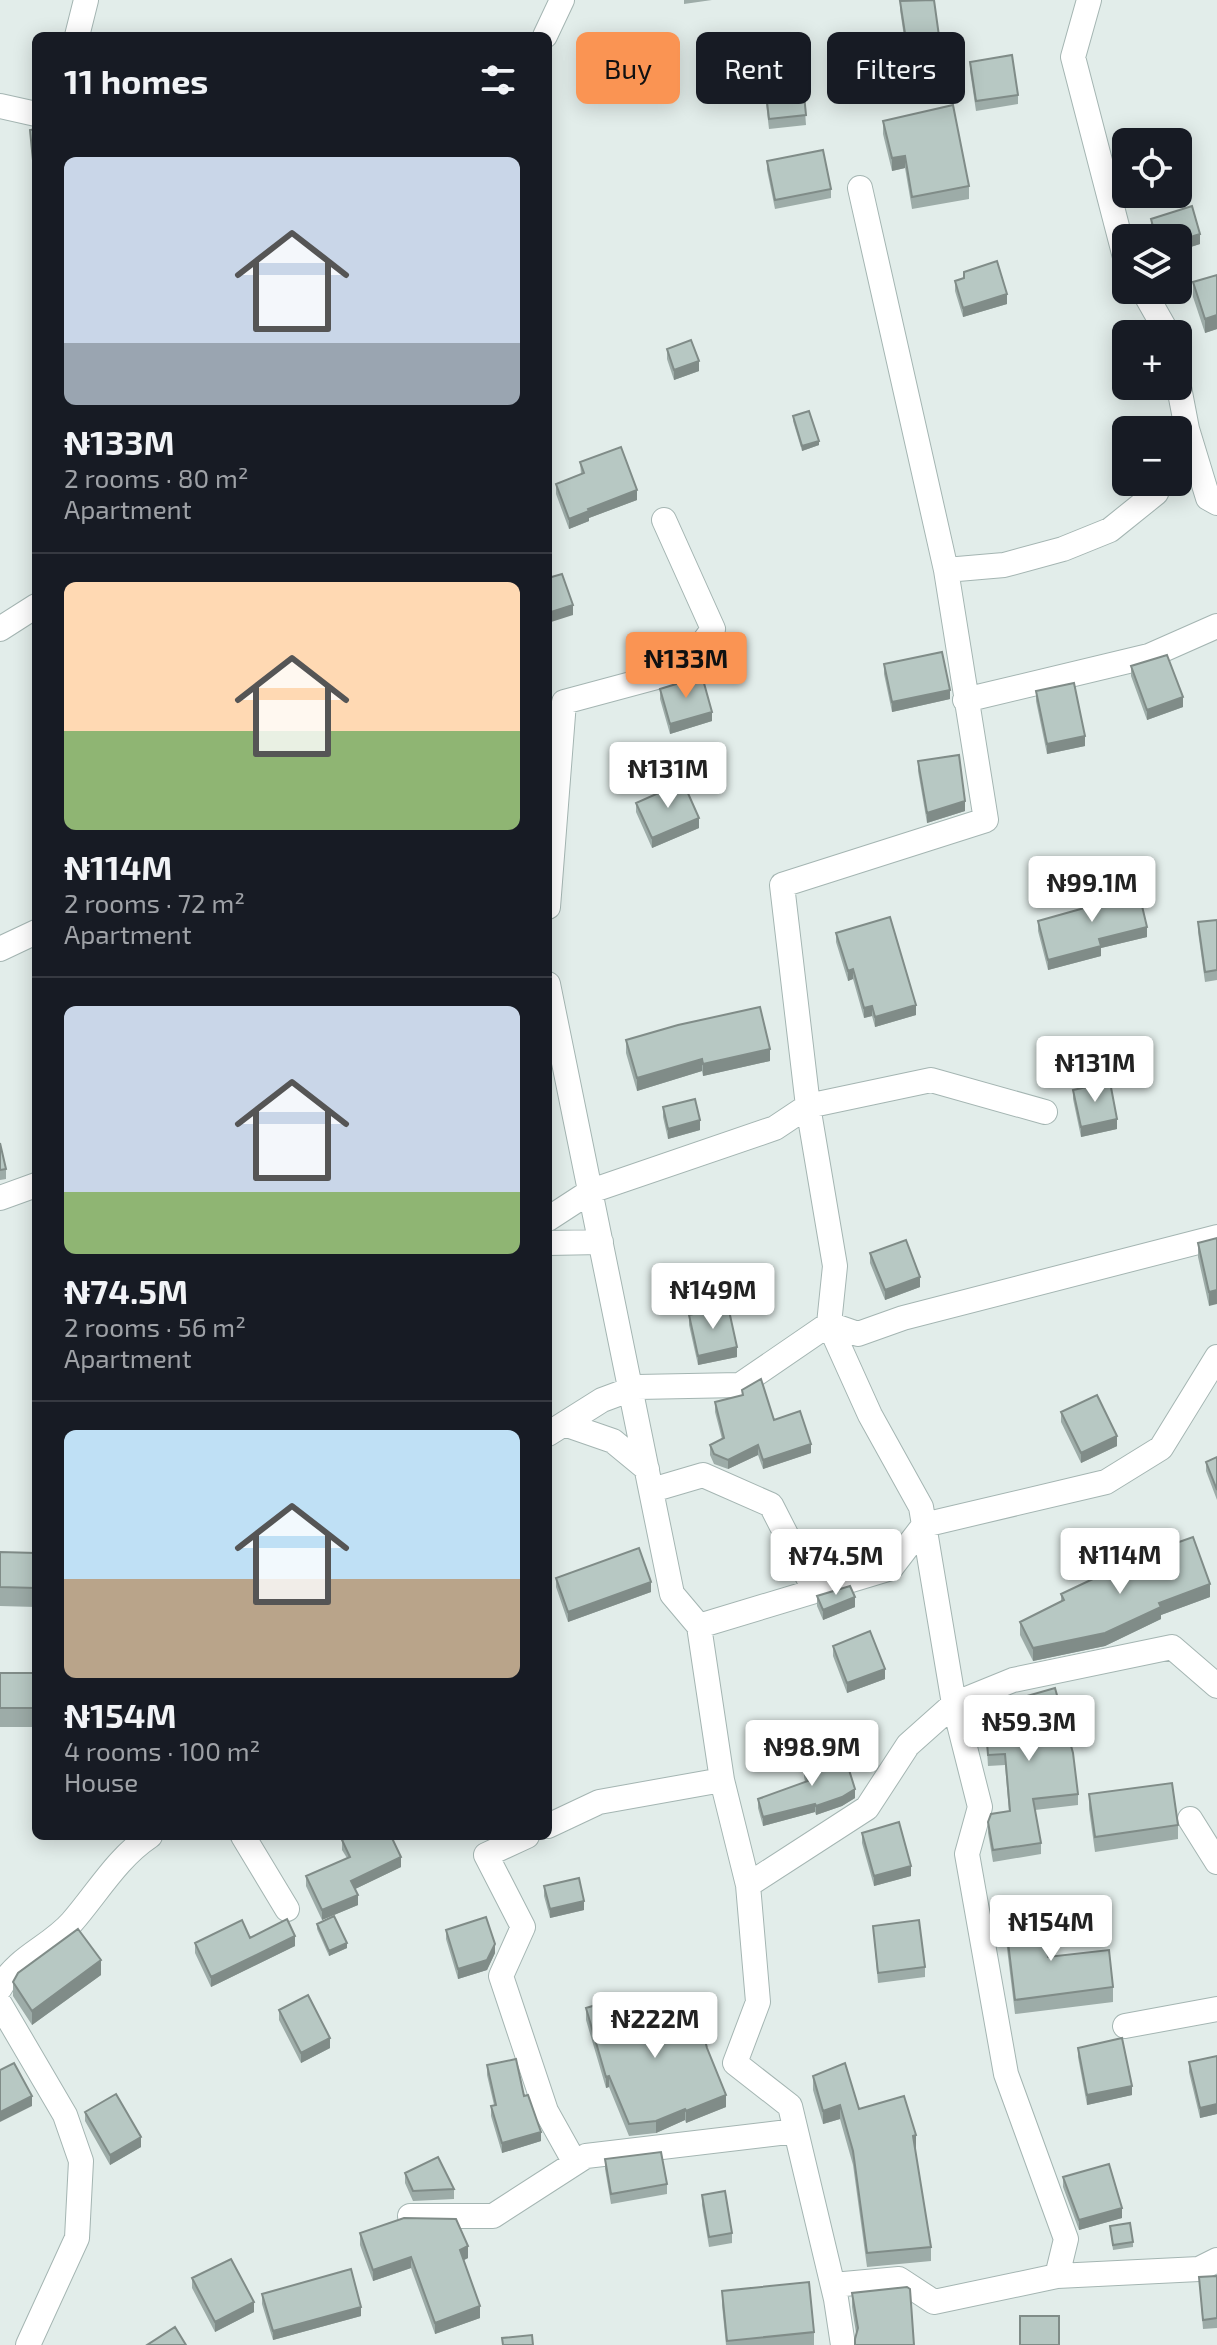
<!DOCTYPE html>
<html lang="en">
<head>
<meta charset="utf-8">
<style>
  :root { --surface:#171b24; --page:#20242c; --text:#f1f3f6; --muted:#9ea1a6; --line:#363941; --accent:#fa9453 }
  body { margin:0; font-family:"Exo 2",sans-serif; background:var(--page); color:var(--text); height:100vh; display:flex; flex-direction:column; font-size:30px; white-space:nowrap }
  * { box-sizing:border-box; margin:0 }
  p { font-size:26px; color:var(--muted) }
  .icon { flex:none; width:44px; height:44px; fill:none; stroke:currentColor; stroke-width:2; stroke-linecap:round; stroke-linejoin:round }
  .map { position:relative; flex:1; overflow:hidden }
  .sheet { position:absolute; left:32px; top:32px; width:520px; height:1808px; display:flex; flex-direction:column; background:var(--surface); border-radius:12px; box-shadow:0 4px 20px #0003 }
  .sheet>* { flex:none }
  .hud { position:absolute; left:576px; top:32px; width:520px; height:72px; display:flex; gap:16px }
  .tools { position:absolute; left:1112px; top:128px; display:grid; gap:16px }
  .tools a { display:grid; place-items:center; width:80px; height:80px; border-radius:12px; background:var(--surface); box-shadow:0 4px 20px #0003; font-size:40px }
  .price { position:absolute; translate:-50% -68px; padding:0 18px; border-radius:8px; background:#fff; color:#222; font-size:26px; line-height:52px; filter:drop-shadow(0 2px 4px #0008) }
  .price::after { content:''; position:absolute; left:50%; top:48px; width:24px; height:18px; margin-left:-12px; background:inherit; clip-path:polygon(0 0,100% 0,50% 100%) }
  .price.current { background:var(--accent); color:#111 }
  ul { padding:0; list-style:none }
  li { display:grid; align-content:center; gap:16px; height:424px; padding:0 32px }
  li+li { border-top:2px solid var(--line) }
  li span { display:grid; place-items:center; height:248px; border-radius:12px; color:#555 }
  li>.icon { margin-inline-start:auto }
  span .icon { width:144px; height:144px; fill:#fffc; stroke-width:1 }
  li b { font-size:34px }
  h2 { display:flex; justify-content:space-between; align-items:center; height:96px; padding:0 32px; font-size:34px }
  .chip { padding:0 28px; border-radius:12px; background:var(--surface); box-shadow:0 4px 20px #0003; font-size:28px; line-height:72px }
  .chip.current { background:var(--accent); color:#111 }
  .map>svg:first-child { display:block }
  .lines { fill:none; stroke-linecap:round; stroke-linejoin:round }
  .street-casing { stroke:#a4b5b2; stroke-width:26 }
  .street { stroke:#fff; stroke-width:24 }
  .wall { fill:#9daca8 }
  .shaded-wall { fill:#808c88 }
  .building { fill:#b7c8c3; stroke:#808c88; stroke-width:2 }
</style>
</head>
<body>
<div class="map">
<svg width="1217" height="2345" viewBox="0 0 1217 2345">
  <rect width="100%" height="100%" fill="#e2edea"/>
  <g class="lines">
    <g class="street-casing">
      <path id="street" d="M1089,0l-16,57 53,204
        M77,36l9,-36
        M545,36l17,-36
        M0,106l36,8
        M860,188l86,382 40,250 -204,65 26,221 27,160 -6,58 41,91 51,92 33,197 26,103 -13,47 39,220 60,165 -9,37
        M1143,290l25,44
        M1178,382l9,47 21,69 9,5
        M946,570l58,-5 59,-16 47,-19 46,-37 5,-11
        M0,629l36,-23
        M965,700l184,-44 68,-30
        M548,907l16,-205 119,-32 30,-41 -49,-109
        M0,949l36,-17
        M548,984l124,610 27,32 23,154 26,105 10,117 -23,61 55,43 46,193 7,46
        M0,1198l36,-13
        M548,1219l43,-28 184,-63 33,-22 123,-26 114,32
        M548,1243l53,-1
        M564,1424l49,17 34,28
        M548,1434l54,-34 35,-13 103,-2 89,-61 29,10 45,-16 314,-81
        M652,1490l51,-15 68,30 44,86
        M699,1626l192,-58 33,-43 182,-43 55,-34 56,-91
        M1190,1819l27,43
        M548,1826l51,-24 123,-22
        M243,1836l44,73
        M527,1836l-41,19 37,72 -22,49 45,135 29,52
        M748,1885l119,-77 41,-63 46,-41 59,-24 159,-33 45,39
        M0,1988c18,-32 49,-40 72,-66 26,-30 45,-64 78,-86
        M0,2004l65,111 16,46 -4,77 -49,107
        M1125,2026l92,-17
        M410,2216h83l93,-60 210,-25
        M833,2285l66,-6 35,23 123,-26 142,-7 18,-9"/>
    </g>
    <use href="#street" class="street"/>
  </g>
  <path class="wall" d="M684,0h28l-28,4z
    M900,1l39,35v10l-33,4 -6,-40z
    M753,42l54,31v10h-4l3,42 -37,4 -5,-43h-8z
    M970,62l48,33v9l-42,7 -6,-40z
    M883,121l86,65v13l-57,10 -7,-41 -13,3 -9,-37z
    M36,129v62h-1l-5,-61z
    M767,161l64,28v9l-56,11 -8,-39z
    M1151,219l49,25 -22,7v-13h-25l-2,-10z
    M1217,275v54l-12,4 -12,-36v-15z
    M964,278l43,26 -44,13 -8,-26v-10z
    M667,349l32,22 -25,9 -7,-21z
    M793,416l26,29 -17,6 -9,-30z
    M580,462l57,38 -48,18v3l-20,8 -13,-35v-10l25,-10z
    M884,664l66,35 -58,13 -8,-38z
    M1131,666l52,41 -36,13 -16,-44z
    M660,689l52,32 -42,13 -10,-35z
    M1036,691l49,55 -38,8 -11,-53z
    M918,761l47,50 -38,12 -9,-52z
    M636,803l63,25 -47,20 -16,-36z
    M1094,899l53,38 -46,11v8l-53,14 -10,-39v-10l56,-15z
    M1217,920v60l-12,2 -7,-50v-10z
    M836,933l80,82 -41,12 -3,-11 -8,2 -11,-39 -5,2 -12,-39z
    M626,1040l144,21 -67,15 -1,-5 -65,20 -11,-38z
    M1073,1090l44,39 -36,8 -8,-38z
    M663,1107l37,23 -32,9 -5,-22z
    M0,1143l6,26v10l-6,1z
    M1217,1238l-8,68 -11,-49v-14z
    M870,1253l50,34 -35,13 -15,-37z
    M689,1315l48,42 -39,8 -9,-40z
    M742,1390l32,30 37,33 -48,16 -5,-14 -30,14 -14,-5 -4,-9v-10l12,-6 -7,-27v-10l27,-7z
    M1061,1412l56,34 -36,17 -20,-41z
    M1217,1457v43l-11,-29v-9z
    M0,1552l36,1v54l-36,-1z
    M556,1578l95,14 -83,30 -12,-35z
    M1061,1594l149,3 -49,18v4l-56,27 -72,15 -13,-26v-13l41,-21z
    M817,1596l38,11 -32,13 -6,-14z
    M833,1646l52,33 -38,14 -14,-37z
    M0,1673h36v54h-36z
    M984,1703l94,91v11l-43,5 6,33v11l-48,8 -5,-29v-11l21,-11 -4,-46 -17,1z
    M804,1767l51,31 -13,8 -26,9 -1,-3 -52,14 -5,-18v-9l47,-17 -1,-6z
    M1089,1794l89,31v14l-83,13 -6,-43z
    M862,1833l49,43 -37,10 -12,-43z
    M342,1840l59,27 -46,22 3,16 -36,15 -16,-34v-10l41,-18 -5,-8z
    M544,1886l40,24 -34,8 -6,-22z
    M1005,1917l43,40 65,30v15l-98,12 -10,-82z
    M317,1924l30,24 -18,8 -12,-27z
    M873,1926l52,41v10l-47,6z
    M446,1930l49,23 -8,17 -29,9 -12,-40z
    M250,1938l45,8 -84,41 -16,-34v-10z
    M101,1975l-69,50 -19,-29v-14z
    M586,2008l48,13 73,27 19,59 -40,16 -1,-3 -29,13 -27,3 -20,-49 -3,1 -20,-68z
    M279,2010l51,38 -29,15 -22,-43z
    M1078,2048l54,47 -45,10 -9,-48z
    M1217,2056v58l-17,4 -11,-46v-10z
    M487,2065l54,76 -39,12 -11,-37v-10l3,-1 -7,-30z
    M813,2076l103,73 -1,1 16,97v14l-64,6 -14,-102 -13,-46 -17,5 -10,-34z
    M85,2112l56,35 -31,18 -25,-44z
    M605,2159l62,25v10l-56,10 -6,-35z
    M405,2173l49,16v10l-41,2 -8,-18z
    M1063,2177l59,41 -43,12 -16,-43z
    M702,2195l30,38v10l-23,4 -7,-42z
    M1110,2226l23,16v5l-20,3z
    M360,2233l108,25 -4,2 16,58 -45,16 -24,-66 -38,13 -13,-36z
    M1217,2276v52l-14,1 -4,-52z
    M192,2278l62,34 -39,20 -23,-44z
    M907,2287l-51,46 -4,-26v-14z
    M722,2291l92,41v13h-88l-4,-40z
    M262,2294l99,22 -88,24 -11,-36z"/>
  <path class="shaded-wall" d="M905,156v12l-13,3v-13z
    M1200,234v10l-22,7v-10z
    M1007,294v10l-44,13v-9z
    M1217,315v14l-12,4v-14z
    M699,361v10l-25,9v-10z
    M819,441v4l-17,6v-5z
    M637,490v10l-48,18v3l-20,8v-10l19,-10z
    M573,605v10l-25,8v-10z
    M950,690v9l-58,13v-10z
    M1183,697v10l-36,13v-10z
    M712,712v9l-42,13v-10z
    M1085,736v10l-38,8v-10z
    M965,801v10l-38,12v-10z
    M699,818v10l-47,20v-10z
    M1147,927v10l-46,11v8l-53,14v-10l51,-21z
    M853,969v10l-5,2v-10z
    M916,1005v10l-41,12v-10z
    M872,1006v10l-8,2v-10z
    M770,1049v12l-67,15v-12z
    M702,1059v12l-65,20v-13z
    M1117,1119v10l-36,8v-10z
    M700,1120v10l-32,9v-10z
    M920,1277v10l-35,13v-10z
    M1217,1290v14l-8,2v-14z
    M737,1347v10l-39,8v-9z
    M1117,1436v10l-36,17v-10z
    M811,1444v9l-48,16v-9z
    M758,1445v10l-30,14v-9z
    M651,1582v10l-83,30v-10z
    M1210,1584v13l-49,18v4l-56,27 -72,15v-13z
    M855,1597v10l-32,13v-10z
    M885,1669v10l-38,14v-10z
    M855,1789v9l-13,8 -26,9v-9z
    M815,1804v8l-52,14v-9z
    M401,1857v10l-50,24v-10z
    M911,1866v10l-37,10v-10z
    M358,1895v10l-36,15v-10z
    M584,1901v9l-34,8v-9z
    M295,1936v10l-84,41v-10z
    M347,1943v5l-18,8v-5z
    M495,1944v9l-8,17 -29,9v-10z
    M101,1960v15l-69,50v-14z
    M330,2038v10l-29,15v-10z
    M609,2076v11l-3,1v-11z
    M1132,2086v9l-45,10v-10z
    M726,2095v12l-40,16v-12z
    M32,2096v10l-32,16v-10z
    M1217,2104v10l-17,4v-10z
    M840,2105v14l-17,5v-13z
    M685,2109v11l-29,13v-12z
    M541,2132v9l-39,12v-10z
    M916,2135v14l-3,1v-14z
    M141,2137v10l-31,18v-10z
    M1122,2208v10l-43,12v-10z
    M468,2246v12l-8,4v-12z
    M411,2257v11l-38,13v-11z
    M254,2302v10l-39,20v-10z
    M480,2306v12l-45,16v-11z
    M361,2307v9l-88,24v-9z"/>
  <path class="building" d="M934,0l5,36 -33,4 -6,-39z
    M804,39l3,34 -5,1 4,41 -37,4 -5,-43 -8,1 -3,-35z
    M1012,55l6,40 -42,6 -6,-39z
    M953,105l16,81 -57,11 -7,-41 -13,2 -9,-37z
    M36,129v52h-1l-5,-51z
    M823,150l8,39 -56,11 -8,-39z
    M1192,206l8,28 -22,7v-3h-22l-5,-19z
    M997,261l10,33 -44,14 -8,-27 9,-3v-6z
    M1217,275v40l-12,4 -12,-37z
    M691,340l8,21 -25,9 -7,-21z
    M809,411l10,30 -17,5 -9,-30z
    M621,447l16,43 -49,19 1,2 -20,8 -13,-35 28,-11 -4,-11z
    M562,574l11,31 -25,8v-35z
    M942,652l8,38 -58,12 -8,-38z
    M1167,655l16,42 -36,13 -16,-44z
    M702,676l10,36 -42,12 -10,-35z
    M1074,683l11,53 -38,8 -11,-53z
    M959,755l6,46 -38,12 -9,-52z
    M683,782l16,36 -47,20 -16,-35z
    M1138,889l9,38 -48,12 2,7 -53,14 -10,-39 57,-16 -1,-6z
    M890,917l26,88 -41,12 -3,-11 -8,2 -11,-39 -5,2 -12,-38z
    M1217,920v50l-12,2 -7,-50z
    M760,1007l10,42 -67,15 -1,-5 -65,19 -11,-38 52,-15z
    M1110,1082l7,37 -36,8 -8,-37z
    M695,1099l5,21 -32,9 -5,-22z
    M0,1143l6,26 -6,1z
    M1217,1238v52l-8,2 -11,-49z
    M906,1240l14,37 -35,13 -15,-37z
    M728,1306l9,41 -39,9 -9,-41z
    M761,1379l13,41 26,-9 11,33 -48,16 -5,-15 -30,15 -14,-6 -4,-9 14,-7 -9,-36 28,-7 -1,-5z
    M1097,1395l20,41 -36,17 -20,-41z
    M1217,1457v33l-11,-28z
    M1193,1537l17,47 -51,19 2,4 -56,26 -72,15 -13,-26 44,-22 -3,-6 87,-41z
    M639,1548l12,34 -83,30 -12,-34z
    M0,1552l36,1v35l-36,-1z
    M850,1586l5,11 -32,13 -6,-14z
    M870,1631l15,38 -38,14 -14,-37z
    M0,1673h36v35h-36z
    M1055,1688l18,65 5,41 -45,5 8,44 -48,7 -5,-28 3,-8 19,-3 -5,-57 -17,1 -4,-52 43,-4v-3z
    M844,1754l11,35 -13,8 -26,9 -1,-2 -52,13 -5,-18 50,-18 -4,-14z
    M1172,1783l6,42 -83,12 -6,-43z
    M899,1822l12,44 -37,10 -12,-43z
    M351,1836h40l10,21 -50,24 7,14 -36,15 -16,-34 44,-19 -8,-17z
    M579,1878l5,23 -34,8 -6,-23z
    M1042,1912l6,45 61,-7 4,37 -98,13 -10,-83z
    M334,1916l13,27 -18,8 -12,-27z
    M486,1917l9,27 -8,16 -29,9 -12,-39z
    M287,1919l8,17 -84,41 -16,-34 47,-23 8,18z
    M919,1920l6,47 -47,6 -5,-47z
    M78,1929l23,31 -69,51 -19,-29 5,-9z
    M308,1995l22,43 -29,15 -22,-43z
    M626,1996l8,25 62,-16 11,43 19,47 -40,16 -1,-2 -29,12 -27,3 -20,-48 -3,1 -20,-69z
    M1122,2038l10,48 -45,9 -9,-47z
    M1217,2056v48l-17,4 -11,-46z
    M516,2059l8,37 4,-1 13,37 -39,11 -11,-37 5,-1 -9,-40z
    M14,2063l18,33 -32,16v-42z
    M845,2063l14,46 45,-13 12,39 -3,1 18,111 -64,6 -14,-102 -13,-46 -17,6 -10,-35z
    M116,2094l25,43 -31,18 -25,-43z
    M661,2152l6,32 -56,10 -6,-35z
    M438,2157l16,32 -41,2 -8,-18z
    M1109,2164l13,44 -43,12 -16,-43z
    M725,2191l7,42 -23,4 -7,-42z
    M404,2218l52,1 12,27 -8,4 20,56 -45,17 -24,-66 -38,13 -13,-37z
    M1130,2223l3,19 -20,3 -3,-19z
    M231,2259l23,43 -39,20 -23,-44z
    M351,2269l10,38 -88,24 -11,-37z
    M1217,2276v42l-14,2 -4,-43z
    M809,2282l5,50 -87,9 -5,-50z
    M907,2287l3,2 4,56h-59v-6l3,-11 -6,-35z
    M1020,2316h39v29h-39z
    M175,2327l11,18h-39z
    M532,2335l1,10h-30l-1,-7z"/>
</svg>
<div class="tools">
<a><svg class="icon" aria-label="locate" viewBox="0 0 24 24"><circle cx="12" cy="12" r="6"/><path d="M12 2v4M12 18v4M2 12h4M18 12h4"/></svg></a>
<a><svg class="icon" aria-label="layers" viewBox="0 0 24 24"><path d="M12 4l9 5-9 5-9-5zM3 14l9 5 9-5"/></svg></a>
<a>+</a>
<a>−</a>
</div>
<b class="price current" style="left:686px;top:700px">₦133M</b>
<b class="price" style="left:668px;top:810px">₦131M</b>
<b class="price" style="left:1092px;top:924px">₦99.1M</b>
<b class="price" style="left:1095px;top:1104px">₦131M</b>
<b class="price" style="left:713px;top:1331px">₦149M</b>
<b class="price" style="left:1120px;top:1596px">₦114M</b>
<b class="price" style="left:836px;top:1597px">₦74.5M</b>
<b class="price" style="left:1029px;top:1763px">₦59.3M</b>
<b class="price" style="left:812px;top:1788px">₦98.9M</b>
<b class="price" style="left:1051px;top:1963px">₦154M</b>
<b class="price" style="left:655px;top:2060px">₦222M</b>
<div class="hud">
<a class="chip current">Buy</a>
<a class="chip">Rent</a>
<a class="chip">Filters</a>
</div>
<section class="sheet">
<h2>11 homes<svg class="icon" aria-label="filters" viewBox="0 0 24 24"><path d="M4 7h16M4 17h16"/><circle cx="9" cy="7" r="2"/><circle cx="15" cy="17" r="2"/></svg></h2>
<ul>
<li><span style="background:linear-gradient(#c9d6e8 75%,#9aa5b1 0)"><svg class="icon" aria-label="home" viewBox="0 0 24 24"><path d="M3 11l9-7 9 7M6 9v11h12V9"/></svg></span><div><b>₦133M</b><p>2 rooms · 80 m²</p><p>Apartment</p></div></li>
<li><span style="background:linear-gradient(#ffd9b3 60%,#8fb573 0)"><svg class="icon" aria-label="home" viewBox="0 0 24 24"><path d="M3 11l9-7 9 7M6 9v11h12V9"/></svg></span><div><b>₦114M</b><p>2 rooms · 72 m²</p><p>Apartment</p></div></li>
<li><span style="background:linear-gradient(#c9d6e8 75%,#8fb573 0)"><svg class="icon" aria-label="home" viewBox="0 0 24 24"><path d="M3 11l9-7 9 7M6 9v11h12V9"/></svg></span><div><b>₦74.5M</b><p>2 rooms · 56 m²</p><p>Apartment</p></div></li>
<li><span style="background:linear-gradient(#bfe0f5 60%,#b9a48a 0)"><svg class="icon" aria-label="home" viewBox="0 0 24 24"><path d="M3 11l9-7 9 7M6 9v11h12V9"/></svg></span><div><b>₦154M</b><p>4 rooms · 100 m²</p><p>House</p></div></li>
</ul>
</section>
</div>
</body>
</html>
